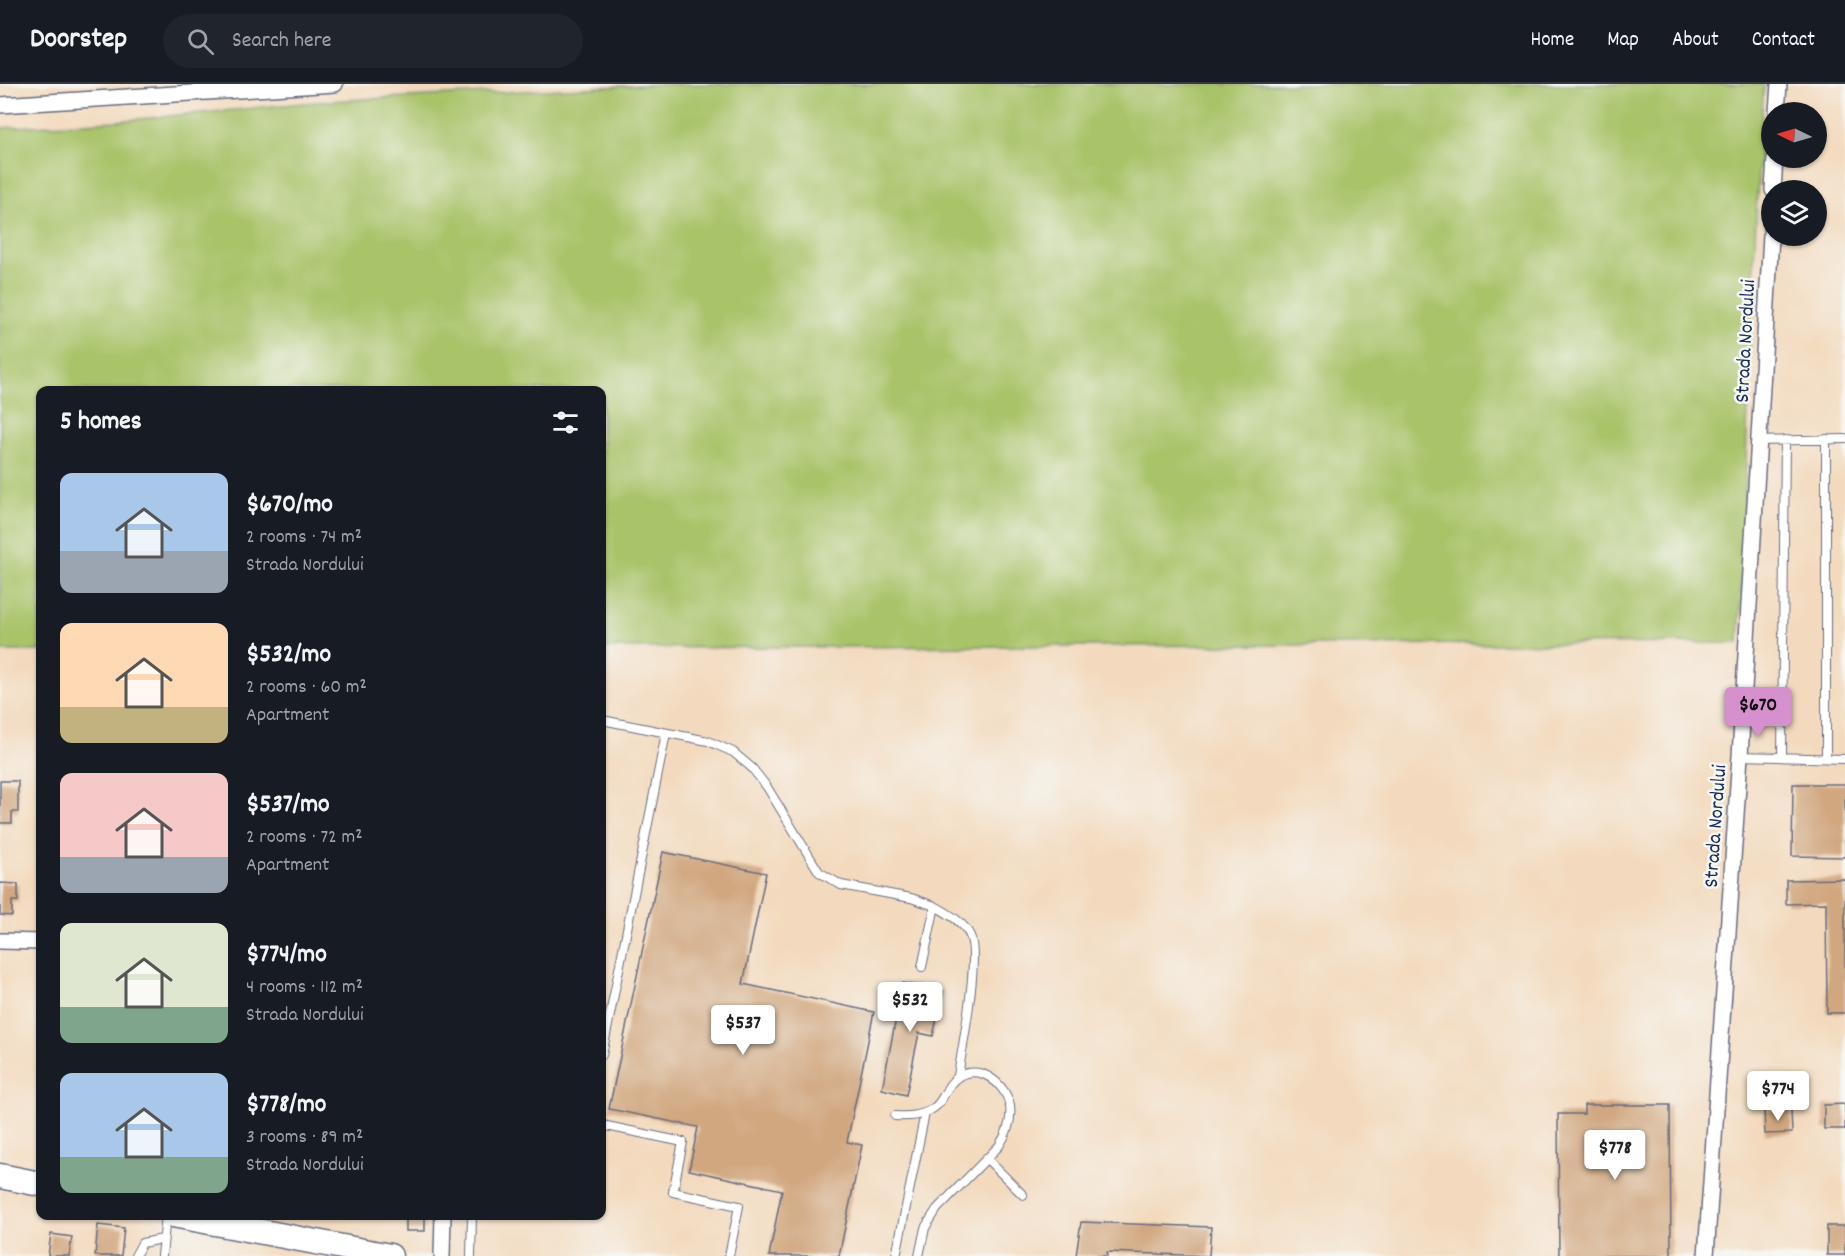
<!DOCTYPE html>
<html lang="en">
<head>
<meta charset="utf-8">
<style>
  :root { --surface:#171b24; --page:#20242c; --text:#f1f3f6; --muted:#9ea1a6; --line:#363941; --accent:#d690ce }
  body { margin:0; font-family:Dekko,sans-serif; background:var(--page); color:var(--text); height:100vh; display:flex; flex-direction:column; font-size:22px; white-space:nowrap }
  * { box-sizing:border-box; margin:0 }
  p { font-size:20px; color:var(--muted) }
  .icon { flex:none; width:33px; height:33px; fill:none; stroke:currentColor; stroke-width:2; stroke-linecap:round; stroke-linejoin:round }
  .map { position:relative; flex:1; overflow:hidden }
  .side { position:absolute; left:36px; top:302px; width:570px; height:834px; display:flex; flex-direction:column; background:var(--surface); border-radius:12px; box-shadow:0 2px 4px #0004 }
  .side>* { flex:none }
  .needle { width:39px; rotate:275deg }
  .tools { position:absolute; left:1761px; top:18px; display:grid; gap:12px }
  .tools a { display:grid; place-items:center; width:66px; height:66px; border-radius:50%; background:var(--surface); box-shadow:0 2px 4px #0004; font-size:30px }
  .price { position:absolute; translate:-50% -51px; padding:0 14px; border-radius:6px; background:#fff; color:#222; font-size:20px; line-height:39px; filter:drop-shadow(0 2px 3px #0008) }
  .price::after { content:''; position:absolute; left:50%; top:36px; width:18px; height:14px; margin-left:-9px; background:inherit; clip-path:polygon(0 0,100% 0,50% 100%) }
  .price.selected { background:var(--accent); color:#111 }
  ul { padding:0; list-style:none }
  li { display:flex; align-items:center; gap:18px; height:150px; padding:0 24px }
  li span { display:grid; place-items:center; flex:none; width:168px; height:120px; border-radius:12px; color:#555 }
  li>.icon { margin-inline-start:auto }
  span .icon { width:72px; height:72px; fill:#fffc; stroke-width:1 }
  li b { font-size:26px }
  h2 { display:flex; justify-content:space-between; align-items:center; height:72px; padding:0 24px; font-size:26px }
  header { display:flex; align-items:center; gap:36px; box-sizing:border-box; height:84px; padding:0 30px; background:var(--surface); border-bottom:2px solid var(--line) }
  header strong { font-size:28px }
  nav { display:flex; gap:33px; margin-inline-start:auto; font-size:21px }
  .search { width:420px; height:54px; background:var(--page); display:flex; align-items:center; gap:15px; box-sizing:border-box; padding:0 21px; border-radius:33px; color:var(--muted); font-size:22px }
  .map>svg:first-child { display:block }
  .green { fill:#a9c369; stroke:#627964; stroke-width:1.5 }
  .building { fill:#d1a780 }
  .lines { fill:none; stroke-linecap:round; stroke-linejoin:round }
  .lane-casing { stroke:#676b80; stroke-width:10 }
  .street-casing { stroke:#676b80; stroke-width:18 }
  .primary-casing { stroke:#676b80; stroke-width:27 }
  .lane { stroke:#fff; stroke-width:8 }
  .street { stroke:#fff; stroke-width:15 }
  .primary { stroke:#fff; stroke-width:24 }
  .labels { text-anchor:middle; stroke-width:5; stroke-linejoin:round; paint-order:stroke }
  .street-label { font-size:21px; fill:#1b2f5e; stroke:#f6f6f2 }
</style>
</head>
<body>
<header>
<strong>Doorstep</strong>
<div class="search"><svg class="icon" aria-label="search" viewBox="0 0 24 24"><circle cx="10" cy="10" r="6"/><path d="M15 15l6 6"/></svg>Search here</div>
<nav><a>Home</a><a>Map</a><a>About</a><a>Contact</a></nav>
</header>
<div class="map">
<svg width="1845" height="1172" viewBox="0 0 1845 1172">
  <rect width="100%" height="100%" fill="#f6f6f2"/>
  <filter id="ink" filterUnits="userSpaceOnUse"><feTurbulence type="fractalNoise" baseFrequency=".0167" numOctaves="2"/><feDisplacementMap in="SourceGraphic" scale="12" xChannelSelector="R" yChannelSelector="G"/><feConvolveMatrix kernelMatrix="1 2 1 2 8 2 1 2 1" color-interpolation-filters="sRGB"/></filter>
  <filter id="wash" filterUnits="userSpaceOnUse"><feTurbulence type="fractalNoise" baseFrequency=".008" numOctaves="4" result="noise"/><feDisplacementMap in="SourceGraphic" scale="24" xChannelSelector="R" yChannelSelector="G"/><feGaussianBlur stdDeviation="1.35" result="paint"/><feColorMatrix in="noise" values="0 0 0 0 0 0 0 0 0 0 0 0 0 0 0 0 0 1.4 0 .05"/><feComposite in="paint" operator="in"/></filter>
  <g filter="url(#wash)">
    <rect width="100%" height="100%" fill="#f3dabe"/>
    <path class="green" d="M663,0h1101c-13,186 -17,372 -25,559l-1137,5v-258h-562v261h-40v-523l117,-7 210,-20z"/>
    <g id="blocks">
      <path class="building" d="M0,697h18v31h-6v11h-12z
        M1793,700h52v73l-53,-1z
        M663,768l103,21 -23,111 131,28 -27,130 15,3 -23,111h-70l13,-66 -93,-20 9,-43 -89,-18z
        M1845,795v134h-18l-1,-110 -40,1v-24z
        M0,799l18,1v17h-6v15l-12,-1z
        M903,899l40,8 -10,45 -14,-3 -13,62 -24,-6z
        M1845,1020v25h-21v-24z
        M1584,1021h86l1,151h-112l-1,-142h26z
        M1791,1025l1,24 -27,1 -1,-24z
        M406,1131h14v2h5v14h-19z
        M1081,1138l130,5 -2,29 -102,-4v4h-31z
        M98,1141l26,3 -3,28h-26z
        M1827,1142h18v29h-18z
        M51,1150l21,3 -3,19h-21z"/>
    </g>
  </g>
  <g filter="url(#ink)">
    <use href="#blocks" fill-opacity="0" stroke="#676b80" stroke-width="1.5"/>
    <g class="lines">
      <g class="lane-casing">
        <path id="lane" d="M1759,357l86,-2
          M602,636l106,21 25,11 19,16 15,19 52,85 22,13 70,13 24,8
          M1740,672l105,3
          M1782,673l3,-317
          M1826,674v-319
          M922,883l13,-61c12,7 29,16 35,30 10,21 -8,113 -12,140
          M602,971l64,-322
          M895,1032c15,1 28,0 40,-9 10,-8 11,-23 23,-30 22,-14 48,7 52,29 2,15 -3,28 -11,40l-62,63 -12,19 -6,28
          M602,1041l81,17 -10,50 66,14 -10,50
          M986,1074l37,37
          M135,1172l7,-13 21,-4
          M162,1172l4,-41
          M471,1172l1,-41
          M896,1172l29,-143"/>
      </g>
      <g class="street-casing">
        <path id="street" d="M0,21l335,-21
          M1777,28l2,-28
          M1773,106l2,-32
          M0,857l40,1
          M442,1172l1,-41
          M1706,1172l34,-500 32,-537"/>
      </g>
      <g class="primary-casing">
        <path id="primary" d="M0,1092l40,8
          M173,1131l217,41"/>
      </g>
      <use href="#lane" class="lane"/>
      <use href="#street" class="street"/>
      <use href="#primary" class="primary"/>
    </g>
  </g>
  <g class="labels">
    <g class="street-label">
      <text transform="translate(1744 257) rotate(-87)" y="7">Strada Nordului</text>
      <text transform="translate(1714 742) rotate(-86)" y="7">Strada Nordului</text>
    </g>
  </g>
</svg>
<div class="tools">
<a><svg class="needle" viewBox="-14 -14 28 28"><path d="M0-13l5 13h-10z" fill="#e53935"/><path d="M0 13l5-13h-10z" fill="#9ea1a6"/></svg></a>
<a><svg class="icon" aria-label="layers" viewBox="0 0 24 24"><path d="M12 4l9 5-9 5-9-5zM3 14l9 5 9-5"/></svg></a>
</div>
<b class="price selected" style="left:1758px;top:654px">$670</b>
<b class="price" style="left:910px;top:949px">$532</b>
<b class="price" style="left:743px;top:972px">$537</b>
<b class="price" style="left:1778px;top:1038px">$774</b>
<b class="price" style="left:1615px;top:1097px">$778</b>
<section class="side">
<h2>5 homes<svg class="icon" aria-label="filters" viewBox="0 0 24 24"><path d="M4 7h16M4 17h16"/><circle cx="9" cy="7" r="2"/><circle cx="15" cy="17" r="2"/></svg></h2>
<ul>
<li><span style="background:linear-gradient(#a9c7e8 65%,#9aa5b1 0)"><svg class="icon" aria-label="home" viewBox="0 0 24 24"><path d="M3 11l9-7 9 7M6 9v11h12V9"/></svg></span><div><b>$670/mo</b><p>2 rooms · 74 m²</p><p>Strada Nordului</p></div></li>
<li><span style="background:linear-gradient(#ffd9b3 70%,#c2b280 0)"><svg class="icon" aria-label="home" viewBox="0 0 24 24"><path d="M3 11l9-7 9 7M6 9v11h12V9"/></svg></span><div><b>$532/mo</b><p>2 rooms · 60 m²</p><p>Apartment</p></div></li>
<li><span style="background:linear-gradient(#f6c9c9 70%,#9aa5b1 0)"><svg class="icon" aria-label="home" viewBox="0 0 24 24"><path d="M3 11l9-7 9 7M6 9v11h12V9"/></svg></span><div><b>$537/mo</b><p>2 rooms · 72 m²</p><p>Apartment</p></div></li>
<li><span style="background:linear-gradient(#dfe7d0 70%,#7fa58c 0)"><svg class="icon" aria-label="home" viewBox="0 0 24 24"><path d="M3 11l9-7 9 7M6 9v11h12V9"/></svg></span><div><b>$774/mo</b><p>4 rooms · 112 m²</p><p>Strada Nordului</p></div></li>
<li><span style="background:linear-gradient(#a9c7e8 70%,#7fa58c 0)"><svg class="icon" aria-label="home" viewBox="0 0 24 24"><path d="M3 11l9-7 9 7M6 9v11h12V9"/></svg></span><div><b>$778/mo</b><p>3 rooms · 89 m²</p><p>Strada Nordului</p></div></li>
</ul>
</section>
</div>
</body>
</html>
